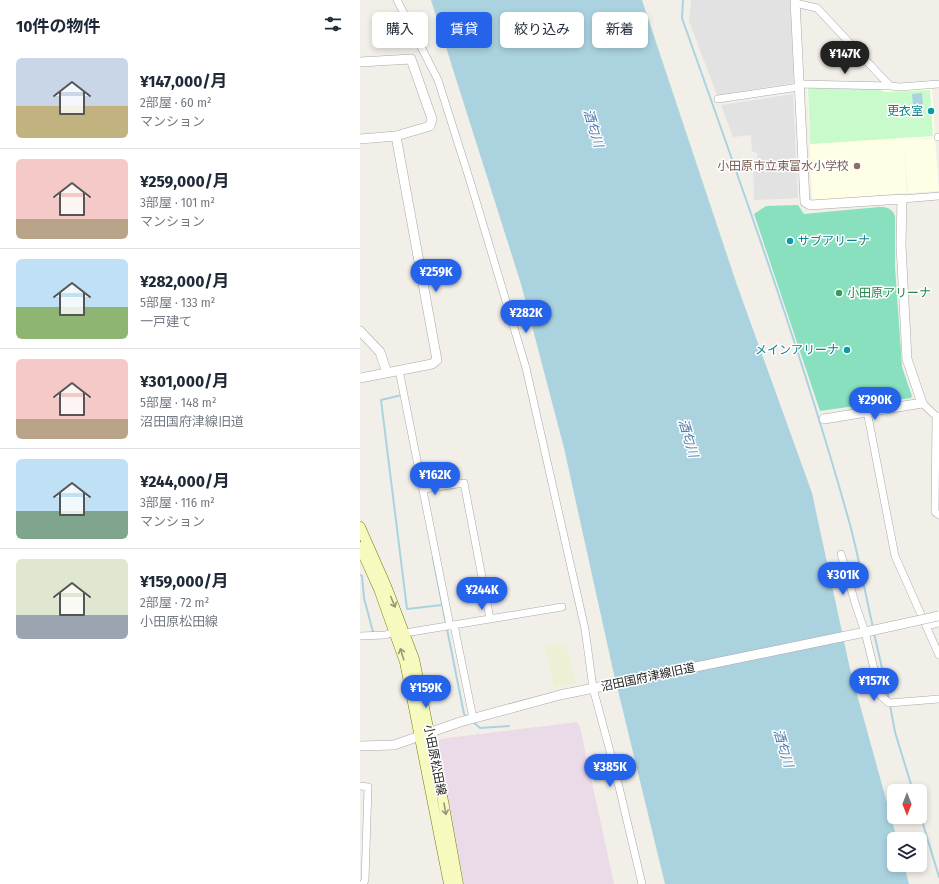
<!DOCTYPE html>
<html lang="ja">
<head>
<meta charset="utf-8">
<style>
  :root { --surface:#fff; --page:#f2f2f3; --text:#1f2937; --muted:#747a83; --line:#e0e1e3; --accent:#2563eb }
  body { margin:0; font-family:"Fira Sans Condensed","Noto Sans JP",sans-serif; background:var(--page); color:var(--text); height:100vh; display:flex; flex-direction:column; font-size:15px; white-space:nowrap }
  * { box-sizing:border-box; margin:0 }
  p { font-size:13px; color:var(--muted) }
  .icon { flex:none; width:22px; height:22px; fill:none; stroke:currentColor; stroke-width:2; stroke-linecap:round; stroke-linejoin:round }
  .map { position:relative; flex:1; overflow:hidden }
  .details { display:flex; flex-direction:column; background:var(--surface); width:360px }
  .details>* { flex:none }
  .top-card { position:absolute; left:12px; top:12px; width:380px; height:36px; display:flex; gap:8px }
  .needle { width:26px; rotate:180deg }
  .fabs { position:absolute; left:527px; top:784px; display:grid; gap:8px }
  .fabs a { display:grid; place-items:center; width:40px; height:40px; border-radius:6px; background:var(--surface); box-shadow:0 2px 6px #0003; font-size:20px }
  .price { position:absolute; translate:-50% -34px; padding:0 9px; border-radius:14px; background:var(--accent); color:#fff; font-size:13px; line-height:26px; filter:drop-shadow(0 1px 2px #0008) }
  .price::after { content:''; position:absolute; left:50%; top:24px; width:12px; height:9px; margin-left:-6px; background:inherit; clip-path:polygon(0 0,100% 0,50% 100%) }
  .price.on { background:#222; color:#fff }
  ul { padding:0; list-style:none }
  li { display:flex; align-items:center; gap:12px; height:100px; padding:0 16px }
  li+li { border-top:1px solid var(--line) }
  li span { display:grid; place-items:center; flex:none; width:112px; height:80px; border-radius:6px; color:#555 }
  li>.icon { margin-inline-start:auto }
  span .icon { width:48px; height:48px; fill:#fffc; stroke-width:1 }
  li b { font-size:17px }
  h2 { display:flex; justify-content:space-between; align-items:center; height:48px; padding:0 16px; font-size:17px }
  .chip { padding:0 14px; border-radius:6px; background:var(--surface); box-shadow:0 2px 6px #0003; font-size:14px; line-height:36px }
  .chip.on { background:var(--accent); color:#fff }
  main { display:flex; flex:1; min-height:0 }
  .map>svg:first-child { display:block }
  .industrial { fill:#ebdbe8 }
  .education { fill:#ffffe5 }
  .farmland { fill:#eef0d5 }
  .park { fill:#c8facc }
  .pitch { fill:#88e0be }
  .parking { fill:#e2e2e2 }
  .water { fill:#aad3df }
  .lines { fill:none; stroke-linecap:round; stroke-linejoin:round }
  .stream { stroke:#aad3df; stroke-width:2 }
  .minor-casing { stroke:#a9a9a9; stroke-width:8 }
  .tertiary-casing { stroke:#a9a9a9; stroke-width:10 }
  .secondary-casing { stroke:#707d05; stroke-width:11 }
  .minor { stroke:#fff; stroke-width:7 }
  .tertiary { stroke:#fff; stroke-width:9 }
  .secondary { stroke:#f7fabf; stroke-width:10 }
  .tertiary-bridge-casing { stroke:#a9a9a9; stroke-width:10; stroke-linecap:butt }
  .tertiary-bridge { stroke:#fff; stroke-width:9 }
  .oneway { stroke:#979978 }
  .culture-dot { fill:#0f9aa8; stroke:#fff; stroke-width:1.5 }
  .education-dot { fill:#8d6e63; stroke:#fff; stroke-width:1.5 }
  .leisure-dot { fill:#2e9e5b; stroke:#fff; stroke-width:1.5 }
  .labels { text-anchor:middle; stroke-width:3; stroke-linejoin:round; paint-order:stroke }
  .culture-label { font-size:12px; fill:#0d838f; stroke:#fff; text-anchor:end }
  .education-label { font-size:12px; fill:#785e54; stroke:#fff; text-anchor:end }
  .leisure-label { font-size:12px; fill:#27864d; stroke:#fff; text-anchor:start }
  .street-label { font-size:12px; fill:#222; stroke:#fff }
  .water-label { font-size:13px; font-style:italic; fill:#4a7aab; stroke:#fff }
</style>
</head>
<body>
<main>
<section class="details">
<h2>10件の物件<svg class="icon" aria-label="filters" viewBox="0 0 24 24"><path d="M4 7h16M4 17h16"/><circle cx="9" cy="7" r="2"/><circle cx="15" cy="17" r="2"/></svg></h2>
<ul>
<li><span style="background:linear-gradient(#c9d6e8 60%,#c2b280 0)"><svg class="icon" aria-label="home" viewBox="0 0 24 24"><path d="M3 11l9-7 9 7M6 9v11h12V9"/></svg></span><div><b>¥147,000/月</b><p>2部屋 · 60 m²</p><p>マンション</p></div></li>
<li><span style="background:linear-gradient(#f6c9c9 75%,#b9a48a 0)"><svg class="icon" aria-label="home" viewBox="0 0 24 24"><path d="M3 11l9-7 9 7M6 9v11h12V9"/></svg></span><div><b>¥259,000/月</b><p>3部屋 · 101 m²</p><p>マンション</p></div></li>
<li><span style="background:linear-gradient(#bfe0f5 60%,#8fb573 0)"><svg class="icon" aria-label="home" viewBox="0 0 24 24"><path d="M3 11l9-7 9 7M6 9v11h12V9"/></svg></span><div><b>¥282,000/月</b><p>5部屋 · 133 m²</p><p>一戸建て</p></div></li>
<li><span style="background:linear-gradient(#f6c9c9 75%,#b9a48a 0)"><svg class="icon" aria-label="home" viewBox="0 0 24 24"><path d="M3 11l9-7 9 7M6 9v11h12V9"/></svg></span><div><b>¥301,000/月</b><p>5部屋 · 148 m²</p><p>沼田国府津線旧道</p></div></li>
<li><span style="background:linear-gradient(#bfe0f5 65%,#7fa58c 0)"><svg class="icon" aria-label="home" viewBox="0 0 24 24"><path d="M3 11l9-7 9 7M6 9v11h12V9"/></svg></span><div><b>¥244,000/月</b><p>3部屋 · 116 m²</p><p>マンション</p></div></li>
<li><span style="background:linear-gradient(#dfe7d0 70%,#9aa5b1 0)"><svg class="icon" aria-label="home" viewBox="0 0 24 24"><path d="M3 11l9-7 9 7M6 9v11h12V9"/></svg></span><div><b>¥159,000/月</b><p>2部屋 · 72 m²</p><p>小田原松田線</p></div></li>
</ul>
</section>
<div class="map">
<svg width="579" height="884" viewBox="0 0 579 884">
  <rect width="100%" height="100%" fill="#f2efe9"/>
  <path class="industrial" d="M217,722l3,5 34,157h-150l-27,-136 3,-9z"/>
  <path class="education" d="M447,86l75,2 19,2 31,-2 3,49 -25,3 25,-2 4,53 -31,2 -5,-53 4,53 -94,7 -1,-2z"/>
  <path class="farmland" d="M206,643l10,40 -22,5 -10,-43z"/>
  <path class="park" d="M448,88l71,1 6,3 45,-2 3,46 -123,8z"/>
  <path class="pitch" d="M438,205l6,9 75,-7c8,0 13,1 16,9v51l7,100 10,29 -1,2 -91,13 -66,-197 12,-8z"/>
  <path class="parking" d="M331,0h99l4,83 -77,12 -28,-74z
    M433,94l5,104 -44,2 -1,-36 5,-1 -1,-10 -5,-2 -1,-16 -18,2 -12,-32z"/>
  <path class="water" d="M71,0h211l95,285 75,208 38,176 47,170h-3v26h10l5,19h-244l-52,-214 -49,-222 -43,-164z
    M562,93l2,24h-10l-2,-23z"/>
  <g class="lines">
    <path class="stream" d="M323,0l-1,18c58,164 118,329 165,496 11,37 17,75 26,113
      M42,395l-21,5 26,209 35,-4
      M73,558l13,66
      M0,575l2,1 2,22 9,34
      M87,629l17,85 4,3
      M514,633l15,66
      M530,705l5,27 18,59
      M112,721l8,7 29,-2
      M560,814l19,63"/>
    <g class="minor-casing">
      <path id="minor" d="M37,0l41,80 33,104 55,184 59,261 8,59 22,82 27,114
        M435,3l22,5 73,78 10,1 39,-3
        M439,84l91,2
        M358,99l81,-12
        M578,137h1
        M542,199l37,-3
        M39,370l51,256
        M562,403l14,13h3
        M507,411l28,145 44,99
        M576,416l-1,96 4,3
        M64,489l40,-6 26,136
        M481,554l15,52 9,26 9,37 2,16 5,11 8,7 50,-4
        M94,625l19,93
        M566,626l13,-3
        M45,633l157,-26
        M0,636l25,-1 10,-3
        M0,786l8,1 -3,93 -2,4"/>
    </g>
    <g class="tertiary-casing">
      <path id="tertiary" d="M435,0l10,202 5,3 92,-6 -1,46 6,114 15,44 -98,16
        M0,62l51,-3 21,60 -2,7 -34,10 -36,3
        M0,331l20,21 7,21
        M0,378l72,-14 5,-4 -41,-224
        M0,746l34,-1 66,-23 100,-27 310,-64"/>
    </g>
    <g class="secondary-casing">
      <path id="secondary" d="M0,527l26,59 28,73 29,142 15,83
        M0,547l19,42 26,73 44,222"/>
    </g>
    <use href="#minor" class="minor"/>
    <use href="#tertiary" class="tertiary"/>
    <use href="#secondary" class="secondary"/>
    <g class="tertiary-bridge-casing">
      <path id="tertiary-bridge" d="M510,631l69,-15"/>
    </g>
    <use href="#tertiary-bridge" class="tertiary-bridge"/>
  </g>
  <defs><path id="oneway-shaft" d="M-6 0H5M1.5-3L5.5 0L1.5 3" fill="none" stroke-width="1.6" stroke-linecap="round" stroke-linejoin="round"/></defs>
  <g class="oneway">
    <use href="#oneway-shaft" transform="translate(33 602) rotate(68)"/>
    <use href="#oneway-shaft" transform="translate(42 654) rotate(-107)"/>
    <use href="#oneway-shaft" transform="translate(85 809) rotate(80)"/>
  </g>
  <g class="culture-dot">
    <circle cx="571" cy="111" r="4"/>
    <circle cx="430" cy="241" r="4"/>
    <circle cx="487" cy="350" r="4"/>
  </g>
  <circle class="education-dot" cx="497" cy="166" r="4"/>
  <circle class="leisure-dot" cx="479" cy="293" r="4"/>
  <g class="labels">
    <g class="culture-label">
      <text x="563" y="115">更衣室</text>
      <text x="438" y="245" text-anchor="start">サブアリーナ</text>
      <text x="479" y="354">メインアリーナ</text>
    </g>
    <g class="education-label">
      <text x="489" y="170">小田原市立東富水小学校</text>
    </g>
    <g class="leisure-label">
      <text x="487" y="297">小田原アリーナ</text>
    </g>
    <g class="street-label">
      <text transform="translate(288 677) rotate(-12)" y="4">沼田国府津線旧道</text>
      <text transform="translate(75 760) rotate(79)" y="4">小田原松田線</text>
    </g>
    <g class="water-label">
      <text transform="translate(234 128) rotate(73)" y="5">酒匂川</text>
      <text transform="translate(329 438) rotate(73)" y="5">酒匂川</text>
      <text transform="translate(424 748) rotate(73)" y="5">酒匂川</text>
    </g>
  </g>
</svg>
<div class="fabs">
<a><svg class="needle" viewBox="-14 -14 28 28"><path d="M0-13l5 13h-10z" fill="#e53935"/><path d="M0 13l5-13h-10z" fill="#747a83"/></svg></a>
<a><svg class="icon" aria-label="layers" viewBox="0 0 24 24"><path d="M12 4l9 5-9 5-9-5zM3 14l9 5 9-5"/></svg></a>
</div>
<b class="price on" style="left:485px;top:75px">¥147K</b>
<b class="price" style="left:76px;top:293px">¥259K</b>
<b class="price" style="left:166px;top:334px">¥282K</b>
<b class="price" style="left:515px;top:421px">¥290K</b>
<b class="price" style="left:75px;top:496px">¥162K</b>
<b class="price" style="left:483px;top:596px">¥301K</b>
<b class="price" style="left:122px;top:611px">¥244K</b>
<b class="price" style="left:514px;top:702px">¥157K</b>
<b class="price" style="left:66px;top:709px">¥159K</b>
<b class="price" style="left:250px;top:788px">¥385K</b>
<div class="top-card">
<a class="chip">購入</a>
<a class="chip on">賃貸</a>
<a class="chip">絞り込み</a>
<a class="chip">新着</a>
</div>
</div>
</main>
</body>
</html>
